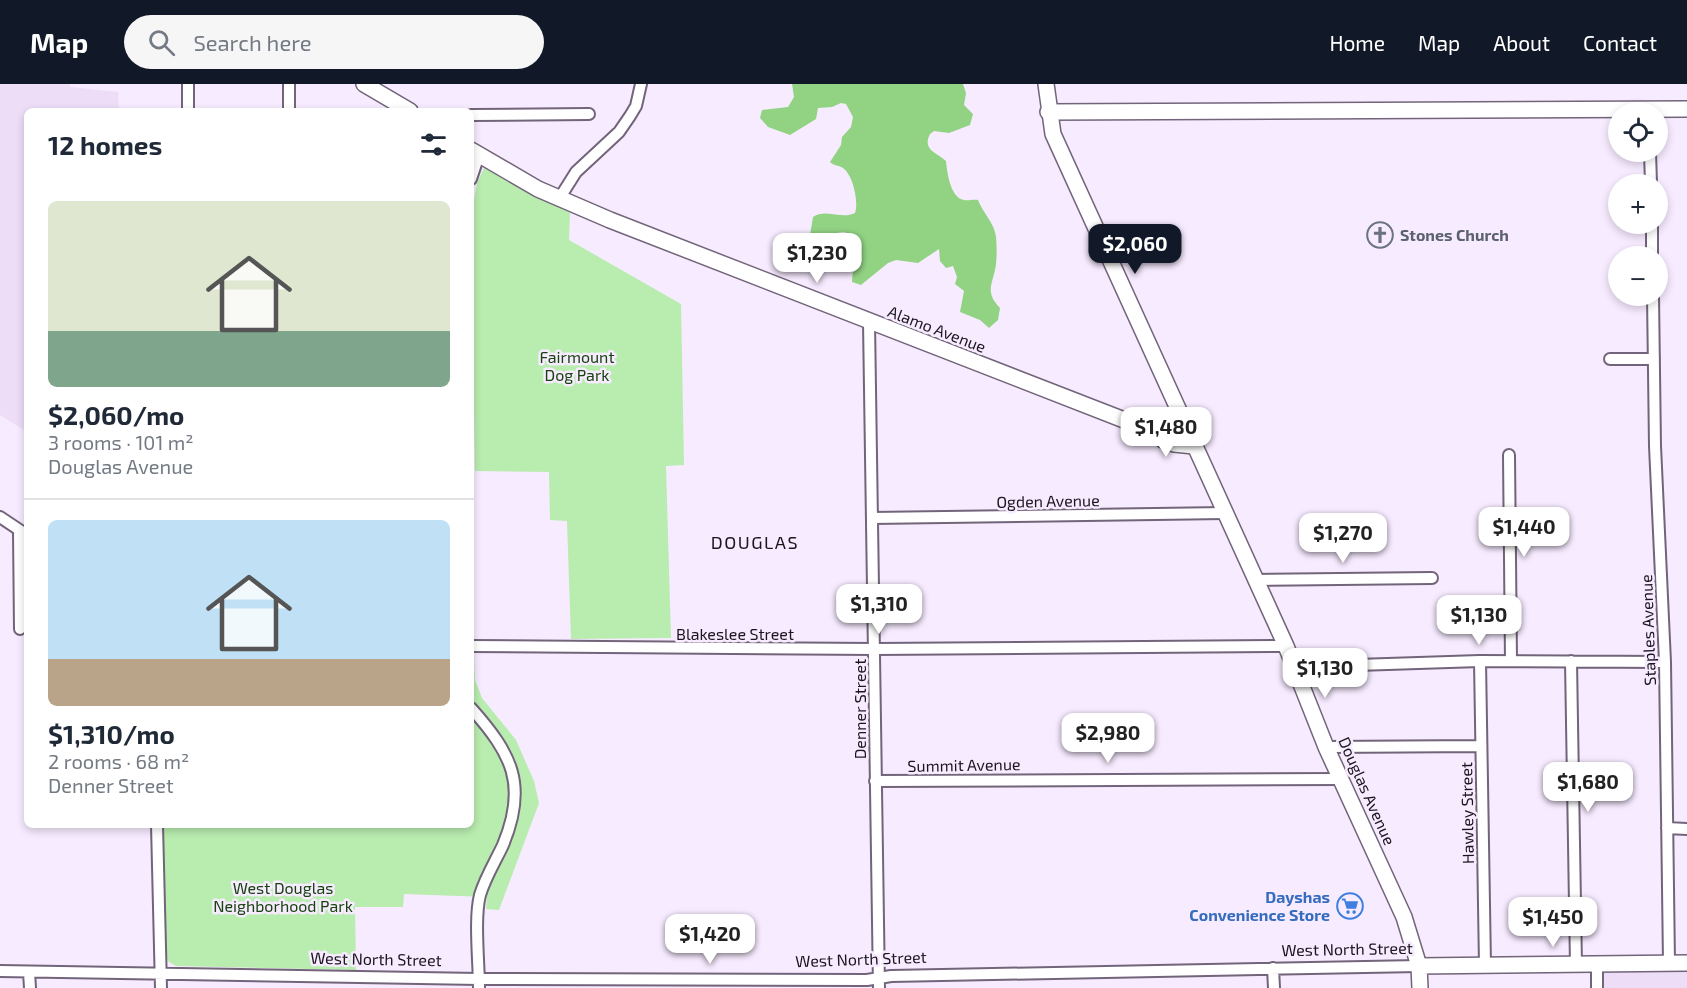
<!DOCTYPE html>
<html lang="en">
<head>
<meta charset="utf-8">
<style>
  :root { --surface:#fff; --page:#f6f6f7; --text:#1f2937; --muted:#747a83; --line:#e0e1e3; --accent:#111827 }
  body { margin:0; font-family:"Exo 2",sans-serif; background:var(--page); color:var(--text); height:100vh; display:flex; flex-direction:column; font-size:22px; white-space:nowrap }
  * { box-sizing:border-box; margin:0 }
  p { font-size:20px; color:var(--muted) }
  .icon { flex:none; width:33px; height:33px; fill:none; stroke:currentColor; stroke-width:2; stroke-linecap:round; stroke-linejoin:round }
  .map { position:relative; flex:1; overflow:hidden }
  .drawer { position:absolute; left:24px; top:24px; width:450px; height:720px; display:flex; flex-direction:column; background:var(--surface); border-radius:9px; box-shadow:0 3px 9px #0003 }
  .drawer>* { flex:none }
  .controls { position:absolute; left:1608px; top:18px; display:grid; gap:12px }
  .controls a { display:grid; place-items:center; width:60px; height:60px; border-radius:50%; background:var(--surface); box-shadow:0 3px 9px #0003; font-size:30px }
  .price { position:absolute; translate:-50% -51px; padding:0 14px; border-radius:12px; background:#fff; color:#222; font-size:20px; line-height:39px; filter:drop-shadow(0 2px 3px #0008) }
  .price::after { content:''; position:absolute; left:50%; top:36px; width:18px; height:14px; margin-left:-9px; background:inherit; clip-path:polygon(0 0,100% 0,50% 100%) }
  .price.active { background:var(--accent); color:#fff }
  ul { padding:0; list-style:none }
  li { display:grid; align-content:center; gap:12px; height:318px; padding:0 24px }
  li+li { border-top:2px solid var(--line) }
  li span { display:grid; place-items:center; height:186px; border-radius:9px; color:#555 }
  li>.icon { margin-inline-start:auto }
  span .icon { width:108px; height:108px; fill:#fffc; stroke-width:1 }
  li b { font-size:26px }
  h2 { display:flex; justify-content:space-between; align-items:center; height:72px; padding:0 24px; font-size:26px }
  header { display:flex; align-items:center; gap:36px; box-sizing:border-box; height:84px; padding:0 30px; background:var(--accent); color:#fff }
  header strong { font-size:28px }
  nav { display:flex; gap:33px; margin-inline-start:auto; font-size:21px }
  .search { width:420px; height:54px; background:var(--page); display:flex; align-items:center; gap:15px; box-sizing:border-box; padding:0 21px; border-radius:33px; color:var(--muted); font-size:22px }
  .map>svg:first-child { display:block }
  .built { fill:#edddf7 }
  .green { fill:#b9ecaf }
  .forest { fill:#91d383 }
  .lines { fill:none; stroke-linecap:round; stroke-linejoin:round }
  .street-casing { stroke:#72647a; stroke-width:14 }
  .secondary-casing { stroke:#72647a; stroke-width:18 }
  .street { stroke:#fff; stroke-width:10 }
  .secondary { stroke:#fff; stroke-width:15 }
  .labels { text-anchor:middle; stroke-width:5; stroke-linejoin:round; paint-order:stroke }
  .worship-label { font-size:16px; font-weight:bold; fill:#5b616d; stroke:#f7ebff; text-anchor:start }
  .street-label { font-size:16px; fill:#1b161e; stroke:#f7ebff }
  .park-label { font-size:16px; fill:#16420c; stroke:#f7ebff }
  .shop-label { font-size:16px; font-weight:bold; fill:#366cbe; stroke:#f7ebff; text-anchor:end }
  .neighbourhood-label { font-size:18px; letter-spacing:1.5px; fill:#1b161e; stroke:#f7ebff }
</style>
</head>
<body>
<header>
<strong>Map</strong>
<div class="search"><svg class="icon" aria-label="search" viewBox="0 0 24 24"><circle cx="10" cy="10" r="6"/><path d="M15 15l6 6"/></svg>Search here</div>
<nav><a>Home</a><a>Map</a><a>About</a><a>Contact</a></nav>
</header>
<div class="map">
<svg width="1687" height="904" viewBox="0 0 1687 904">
  <rect width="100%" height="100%" fill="#f7ebff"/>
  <path class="built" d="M0,0h70v3l48,5 1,19h-92v321l-27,-17z
    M1687,885v19h-87l2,-17z"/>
  <path class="green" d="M485,82l85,47 -1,27 112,64 3,161 -18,1 5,172 -100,1 -4,-118 -17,-1 -1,-48 -74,-1 -4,-254 6,-34z
    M471,569h3l1,27 7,18 34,42 18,41 5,22 -40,107 -13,-1 1,-12 -83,-3 -1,13h-48l1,63 -180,-4 -7,-4 -4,-7 -3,-130h309z"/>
  <path class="forest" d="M792,0h171l3,9 -2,12 9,9 -3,11 -21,8 -15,-2 -4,3c-8,16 6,18 16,27 1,10 4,37 18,39 4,1 9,-1 14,0 5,13 17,24 18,37 1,10 1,24 -1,33 -4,17 -9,23 5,38l-2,12 -9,8 -9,-8 -20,-8 4,-21 -9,-7 2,-7 -4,-11 -7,2 -6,-7 -1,-12 -21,14 -22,-3 -8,3 -27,22 -9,-3c0,-16 8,-32 -1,-48 -19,-7 -28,9 -34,25l-7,-1 -3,-5 6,-36c13,-9 28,3 42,-4 4,-11 -2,-38 -12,-45 -5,-3 -9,-2 -13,-6l11,-17 1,-8 9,-10 2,-10 -7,-13 -5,-1 -9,4 -14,1 -2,11 -26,16 -22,-8 -8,-9 2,-8 26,-3 6,-10z"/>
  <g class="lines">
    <g class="street-casing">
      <path id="street" d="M188,0v27
        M289,0v27
        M471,31l118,-1
        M1650,68l1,32
        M471,95l8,-24
        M559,115l17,-27 43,-40 11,-16 6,-10 5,-22
        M1652,140v32
        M1653,212l2,150 10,216 4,301
        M869,238l10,666
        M1610,275h44
        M1509,371l2,206
        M0,433l27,18
        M872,434l353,-5
        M19,447l1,98
        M1255,496l177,-2
        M471,562l404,3 411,-3
        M1480,577l5,304
        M1571,577l5,304
        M1295,583l185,-6 185,1
        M471,624c41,46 57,77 32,137 -8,17 -18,33 -23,50 -6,23 -1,68 -1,93
        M1326,663l155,-1
        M875,697l466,-2
        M157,741l4,163
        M1667,744l20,1
        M1273,884l1,20
        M0,887l479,8 388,1 24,-4 528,-10
        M29,888l1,16
        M1597,904v-24"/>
    </g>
    <g class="secondary-casing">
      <path id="secondary" d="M364,0l46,27
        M1046,0l7,50 233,512 40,101 78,170 15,49 1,22
        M1048,28l639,-3
        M471,66l67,39 72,31 545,212 8,8 11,4 20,2
        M1419,882l268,-3"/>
    </g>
    <use href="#street" class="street"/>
    <use href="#secondary" class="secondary"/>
  </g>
  <defs>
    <g id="church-ring" transform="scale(1.35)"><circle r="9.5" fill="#f7ebff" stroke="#6b7280" stroke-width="1.5"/><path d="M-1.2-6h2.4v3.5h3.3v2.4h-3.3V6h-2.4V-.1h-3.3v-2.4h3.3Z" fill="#6b7280"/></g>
    <g id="supermarket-ring" transform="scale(1.35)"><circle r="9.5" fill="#f7ebff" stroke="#3f7fe0" stroke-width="1.5"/><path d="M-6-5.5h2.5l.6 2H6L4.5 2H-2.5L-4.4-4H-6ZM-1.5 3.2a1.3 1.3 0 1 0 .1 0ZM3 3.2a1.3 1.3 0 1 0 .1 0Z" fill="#3f7fe0"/></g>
  </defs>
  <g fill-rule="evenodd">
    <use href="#church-ring" x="1380" y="151"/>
    <use href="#supermarket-ring" x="1350" y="822"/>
  </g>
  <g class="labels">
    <g class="worship-label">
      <text x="1400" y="157">Stones Church</text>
    </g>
    <g class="street-label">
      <text transform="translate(937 245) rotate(21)" y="6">Alamo Avenue</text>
      <text transform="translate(1048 417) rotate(-1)" y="6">Ogden Avenue</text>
      <text transform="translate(1648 546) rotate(-92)" y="6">Staples Avenue</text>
      <text x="735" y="556">Blakeslee Street</text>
      <text transform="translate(860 625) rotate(-90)" y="6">Denner Street</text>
      <text transform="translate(964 681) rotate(-1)" y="6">Summit Avenue</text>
      <text transform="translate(1367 707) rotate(66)" y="6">Douglas Avenue</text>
      <text transform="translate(1467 729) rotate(-91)" y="6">Hawley Street</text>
      <text transform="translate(1347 865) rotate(-1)" y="6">West North Street</text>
      <text transform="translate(376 875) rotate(1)" y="6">West North Street</text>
      <text transform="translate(861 875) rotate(-2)" y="6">West North Street</text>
    </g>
    <g class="park-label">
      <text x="577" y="279">Fairmount<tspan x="577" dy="18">Dog Park</tspan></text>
      <text x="283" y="810">West Douglas<tspan x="283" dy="18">Neighborhood Park</tspan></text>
    </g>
    <g class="shop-label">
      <text x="1330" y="819">Dayshas<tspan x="1330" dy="18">Convenience Store</tspan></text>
    </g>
    <g class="neighbourhood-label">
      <text x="755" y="465">DOUGLAS</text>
    </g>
  </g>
</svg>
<div class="controls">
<a><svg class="icon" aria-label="locate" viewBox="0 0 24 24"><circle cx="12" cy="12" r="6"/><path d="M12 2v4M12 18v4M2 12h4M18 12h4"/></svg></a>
<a>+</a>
<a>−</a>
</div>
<b class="price active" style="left:1135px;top:191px">$2,060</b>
<b class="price" style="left:817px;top:200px">$1,230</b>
<b class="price" style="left:1166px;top:374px">$1,480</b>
<b class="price" style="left:1524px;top:474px">$1,440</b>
<b class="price" style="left:1343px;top:480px">$1,270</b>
<b class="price" style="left:879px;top:551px">$1,310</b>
<b class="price" style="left:1479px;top:562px">$1,130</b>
<b class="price" style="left:1325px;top:615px">$1,130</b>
<b class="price" style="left:1108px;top:680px">$2,980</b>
<b class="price" style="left:1588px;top:729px">$1,680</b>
<b class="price" style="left:1553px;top:864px">$1,450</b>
<b class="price" style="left:710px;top:881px">$1,420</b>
<section class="drawer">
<h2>12 homes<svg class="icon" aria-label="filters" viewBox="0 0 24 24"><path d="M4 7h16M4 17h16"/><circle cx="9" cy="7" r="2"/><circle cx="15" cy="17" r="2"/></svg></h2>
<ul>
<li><span style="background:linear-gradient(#dfe7d0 70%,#7fa58c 0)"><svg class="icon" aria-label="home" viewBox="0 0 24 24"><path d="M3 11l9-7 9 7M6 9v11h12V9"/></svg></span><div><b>$2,060/mo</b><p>3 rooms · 101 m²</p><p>Douglas Avenue</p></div></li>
<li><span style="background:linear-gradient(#bfe0f5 75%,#b9a48a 0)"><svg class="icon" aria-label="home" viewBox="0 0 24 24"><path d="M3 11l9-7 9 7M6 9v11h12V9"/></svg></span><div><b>$1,310/mo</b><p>2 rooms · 68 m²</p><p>Denner Street</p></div></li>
</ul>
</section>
</div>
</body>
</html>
